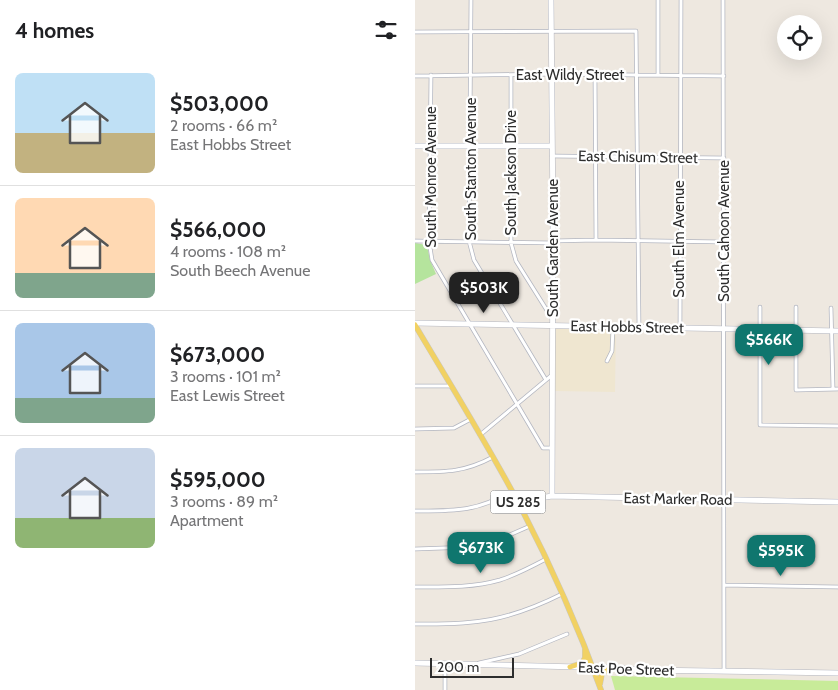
<!DOCTYPE html>
<html lang="en">
<head>
<meta charset="utf-8">
<style>
  :root { --surface:#fff; --page:#f2f2f2; --text:#202124; --muted:#757577; --line:#e0e0e0; --accent:#0f766e }
  body { margin:0; font-family:Cabin,sans-serif; background:var(--page); color:var(--text); height:100vh; display:flex; flex-direction:column; font-size:19px; white-space:nowrap }
  * { box-sizing:border-box; margin:0 }
  p { font-size:16px; color:var(--muted) }
  .icon { flex:none; width:28px; height:28px; fill:none; stroke:currentColor; stroke-width:2; stroke-linecap:round; stroke-linejoin:round }
  .map { position:relative; flex:1; overflow:hidden }
  .sheet { display:flex; flex-direction:column; background:var(--surface); width:415px }
  .sheet>* { flex:none }
  .tools { position:absolute; left:362px; top:15px; display:grid; gap:10px }
  .tools a { display:grid; place-items:center; width:45px; height:45px; border-radius:50%; background:var(--surface); box-shadow:0 5px 20px #0002; font-size:25px }
  .scale { position:absolute; left:15px; bottom:12px; width:84px; box-sizing:border-box; padding-left:5px; border:2px solid #2d2d2d; border-top:0; font-size:14px; line-height:18px; white-space:nowrap; color:#2d2d2d; -webkit-text-stroke:4px #fff; paint-order:stroke }
  .price { position:absolute; translate:-50% -42px; padding:0 11px; border-radius:10px; background:var(--accent); color:#fff; font-size:16px; line-height:32px; filter:drop-shadow(0 1px 2px #0008) }
  .price::after { content:''; position:absolute; left:50%; top:30px; width:15px; height:11px; margin-left:-8px; background:inherit; clip-path:polygon(0 0,100% 0,50% 100%) }
  .price.on { background:#222; color:#fff }
  ul { padding:0; list-style:none }
  li { display:flex; align-items:center; gap:15px; height:125px; padding:0 15px }
  li+li { border-top:1px solid var(--line) }
  li span { display:grid; place-items:center; flex:none; width:140px; height:100px; border-radius:8px; color:#555 }
  li>.icon { margin-inline-start:auto }
  span .icon { width:60px; height:60px; fill:#fffc; stroke-width:1 }
  li b { font-size:21px }
  h2 { display:flex; justify-content:space-between; align-items:center; height:60px; padding:0 15px; font-size:21px }
  main { display:flex; flex:1; min-height:0 }
  .map>svg:first-child { display:block }
  .education { fill:#efe6d0 }
  .green { fill:#b5e49d }
  .pitch { fill:#c8eb99 }
  .lines { fill:none; stroke-linecap:round; stroke-linejoin:round }
  .street-casing { stroke:#b3b6c0; stroke-width:4.5 }
  .secondary-casing { stroke:#b3b6c0; stroke-width:6 }
  .primary-casing { stroke:#c8c8c8; stroke-width:6 }
  .street { stroke:#fff; stroke-width:3 }
  .secondary { stroke:#fff; stroke-width:5 }
  .primary { stroke:#f1d163; stroke-width:5 }
  .labels { text-anchor:middle; stroke-width:4.5; stroke-linejoin:round; paint-order:stroke }
  .shield { fill:#fff; stroke:#6c6c6c; stroke-width:1 }
  .shield-label { font-size:14px; font-weight:bold; fill:#2d2d2d }
  .street-label { font-size:15px; fill:#2d2d2d; stroke:#fff }
</style>
</head>
<body>
<main>
<section class="sheet">
<h2>4 homes<svg class="icon" aria-label="filters" viewBox="0 0 24 24"><path d="M4 7h16M4 17h16"/><circle cx="9" cy="7" r="2"/><circle cx="15" cy="17" r="2"/></svg></h2>
<ul>
<li><span style="background:linear-gradient(#bfe0f5 60%,#c2b280 0)"><svg class="icon" aria-label="home" viewBox="0 0 24 24"><path d="M3 11l9-7 9 7M6 9v11h12V9"/></svg></span><div><b>$503,000</b><p>2 rooms · 66 m²</p><p>East Hobbs Street</p></div></li>
<li><span style="background:linear-gradient(#ffd9b3 75%,#7fa58c 0)"><svg class="icon" aria-label="home" viewBox="0 0 24 24"><path d="M3 11l9-7 9 7M6 9v11h12V9"/></svg></span><div><b>$566,000</b><p>4 rooms · 108 m²</p><p>South Beech Avenue</p></div></li>
<li><span style="background:linear-gradient(#a9c7e8 75%,#7fa58c 0)"><svg class="icon" aria-label="home" viewBox="0 0 24 24"><path d="M3 11l9-7 9 7M6 9v11h12V9"/></svg></span><div><b>$673,000</b><p>3 rooms · 101 m²</p><p>East Lewis Street</p></div></li>
<li><span style="background:linear-gradient(#c9d6e8 70%,#8fb573 0)"><svg class="icon" aria-label="home" viewBox="0 0 24 24"><path d="M3 11l9-7 9 7M6 9v11h12V9"/></svg></span><div><b>$595,000</b><p>3 rooms · 89 m²</p><p>Apartment</p></div></li>
</ul>
</section>
<div class="map">
<svg width="423" height="690" viewBox="0 0 423 690">
  <rect width="100%" height="100%" fill="#eee8e0"/>
  <path class="education" d="M140,329h61l-1,63 -61,-1z"/>
  <path class="green" d="M0,243l12,2 3,15 6,14 -21,10z"/>
  <path class="pitch" d="M196,676l227,5v9h-223z"/>
  <g class="lines">
    <g class="street-casing">
      <path id="street" d="M56,0l-2,241 5,19 72,120
        M308,0l1,671
        M0,32l221,-1 3,296
        M16,75l-2,166 3,19 108,183 3,5h9
        M96,75v168l5,18 37,59
        M180,75l1,165
        M243,75v-75
        M0,76l136,-2 173,2
        M137,156l172,2
        M0,241l138,2
        M138,241l43,-1 128,2
        M345,307v118l78,1
        M381,307v83l42,-1
        M416,308l2,81
        M265,327l1,-327
        M192,361l5,-10 1,-24
        M0,386h36
        M0,429l39,-1 17,-9
        M65,435l72,-60
        M0,472c32,0 50,0 78,-15
        M0,511c38,0 63,1 96,-20
        M0,549l57,-2 26,-7 32,-14
        M309,585l114,2
        M0,587c28,0 57,1 85,-7 16,-5 31,-13 46,-21
        M0,624c60,1 93,-3 147,-30
        M64,663l40,-9 48,-20
        M30,690v-26"/>
    </g>
    <g class="secondary-casing">
      <path id="secondary" d="M136,0l2,219 -1,277
        M0,146h137
        M0,323l423,8
        M104,504l15,-5 18,-3 286,6
        M0,663l204,5 24,2 195,3"/>
    </g>
    <g class="primary-casing">
      <path id="primary" d="M0,325c35,59 71,117 103,177 32,61 60,124 83,188
        M155,667l12,-4 3,-5v-8
        M185,684l2,-11 9,-5"/>
    </g>
    <use href="#street" class="street"/>
    <use href="#secondary" class="secondary"/>
    <use href="#primary" class="primary"/>
  </g>
  <g class="labels">
    <rect class="shield" x="75.5" y="490.5" width="55" height="23" rx="4"/>
    <g class="shield-label">
      <text x="103" y="507">US 285</text>
    </g>
    <g class="street-label">
      <text x="155" y="80">East Wildy Street</text>
      <text transform="translate(223 157) rotate(1)" y="5">East Chisum Street</text>
      <text transform="translate(56 169) rotate(-90)" y="5">South Stanton Avenue</text>
      <text transform="translate(96 173) rotate(-90)" y="5">South Jackson Drive</text>
      <text transform="translate(16 177) rotate(-90)" y="5">South Monroe Avenue</text>
      <text transform="translate(309 231) rotate(-90)" y="5">South Cahoon Avenue</text>
      <text transform="translate(264 239) rotate(-90)" y="5">South Elm Avenue</text>
      <text transform="translate(138 248) rotate(-90)" y="5">South Garden Avenue</text>
      <text transform="translate(212 327) rotate(1)" y="5">East Hobbs Street</text>
      <text transform="translate(263 499) rotate(1)" y="5">East Marker Road</text>
      <text transform="translate(211 669) rotate(2)" y="5">East Poe Street</text>
    </g>
  </g>
</svg>
<div class="tools">
<a><svg class="icon" aria-label="locate" viewBox="0 0 24 24"><circle cx="12" cy="12" r="6"/><path d="M12 2v4M12 18v4M2 12h4M18 12h4"/></svg></a>
</div>
<div class="scale">200 m</div>
<b class="price on" style="left:69px;top:314px">$503K</b>
<b class="price" style="left:354px;top:366px">$566K</b>
<b class="price" style="left:66px;top:574px">$673K</b>
<b class="price" style="left:366px;top:577px">$595K</b>
</div>
</main>
</body>
</html>
